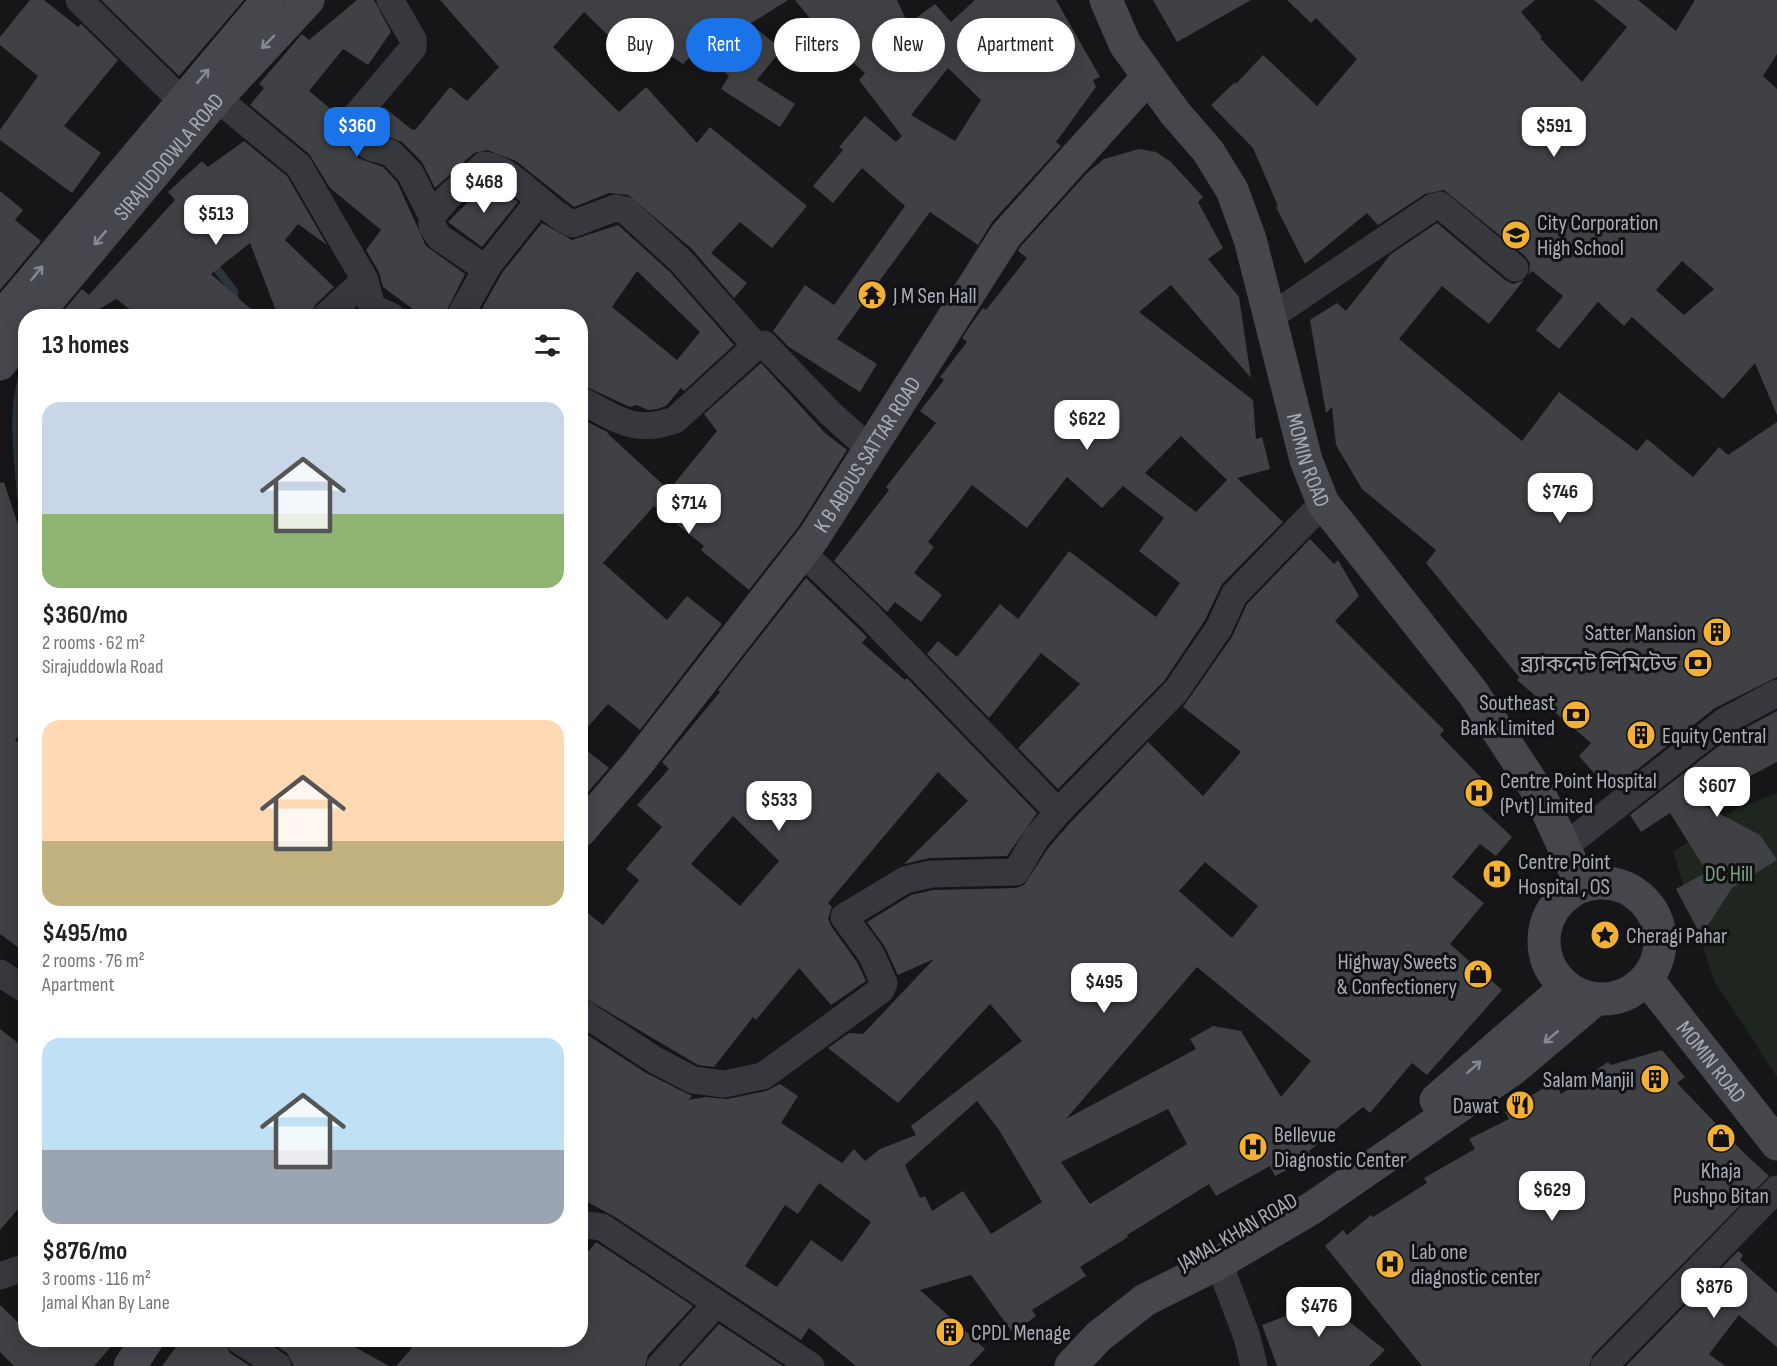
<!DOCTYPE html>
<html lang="en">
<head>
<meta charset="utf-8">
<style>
  :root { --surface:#fff; --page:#f6f6f6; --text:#222; --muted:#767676; --accent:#1a73e8 }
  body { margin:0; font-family:"Sofia Sans Condensed","Noto Sans Bengali",sans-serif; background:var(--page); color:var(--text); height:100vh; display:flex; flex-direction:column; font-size:22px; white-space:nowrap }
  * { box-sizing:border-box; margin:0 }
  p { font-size:20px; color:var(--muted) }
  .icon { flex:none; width:33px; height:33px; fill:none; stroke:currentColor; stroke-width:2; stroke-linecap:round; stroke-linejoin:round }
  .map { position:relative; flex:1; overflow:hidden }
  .sheet { position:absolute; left:18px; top:309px; width:570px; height:1038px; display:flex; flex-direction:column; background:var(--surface); border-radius:24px; box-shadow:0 3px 15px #0003 }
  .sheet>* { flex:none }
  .banner { position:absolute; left:606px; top:18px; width:570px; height:54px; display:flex; gap:12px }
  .price { position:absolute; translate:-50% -51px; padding:0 14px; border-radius:12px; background:#fff; color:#222; font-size:20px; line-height:39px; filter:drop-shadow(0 2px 3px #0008) }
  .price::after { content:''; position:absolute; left:50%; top:36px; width:18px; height:14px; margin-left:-9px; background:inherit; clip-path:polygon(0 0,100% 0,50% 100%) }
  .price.active { background:var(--accent); color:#fff }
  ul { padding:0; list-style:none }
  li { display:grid; align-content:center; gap:12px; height:318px; padding:0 24px }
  li span { display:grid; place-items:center; height:186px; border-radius:18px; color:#555 }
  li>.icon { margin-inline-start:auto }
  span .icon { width:108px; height:108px; fill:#fffc; stroke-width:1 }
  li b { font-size:26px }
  h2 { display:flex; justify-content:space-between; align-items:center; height:72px; padding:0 24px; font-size:26px }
  .pill { padding:0 21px; border-radius:27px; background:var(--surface); box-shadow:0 3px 15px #0003; font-size:21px; line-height:54px }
  .pill.active { background:var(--accent); color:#fff }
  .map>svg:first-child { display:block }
  .green { fill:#1e261f }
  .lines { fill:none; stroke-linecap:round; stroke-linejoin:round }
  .stream { stroke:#2c353c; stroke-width:8 }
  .building { fill:#404145; fill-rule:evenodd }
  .street { stroke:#37383d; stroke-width:27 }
  .secondary { stroke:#45474d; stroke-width:33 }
  .oneway { stroke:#858993 }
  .labels { text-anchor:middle; stroke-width:6; stroke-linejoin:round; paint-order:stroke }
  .street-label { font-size:22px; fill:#a8adb8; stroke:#111113 }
  .poi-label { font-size:22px; fill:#a8adb8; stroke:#111113; text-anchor:start }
  .park-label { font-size:22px; fill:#7fa381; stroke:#111113 }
</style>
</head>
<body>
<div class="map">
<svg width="1777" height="1366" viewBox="0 0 1777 1366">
  <rect width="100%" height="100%" fill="#161618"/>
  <path class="green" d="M1777,793v284l-63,-96 -41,-129 65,-44z"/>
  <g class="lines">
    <path class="stream" d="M212,263l22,28 1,25
      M26,371c-17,32 -7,89 -5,126l5,9"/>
  </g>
  <path class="building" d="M30,0h14l34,27 3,-3 37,36 -54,66 37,27 -29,40 -72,-53v-10l38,-54 -38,-31v-8z
    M101,0h143l-65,76z
    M357,0h17l17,32 -23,33 -25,-16 -34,42 29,24 -1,17 21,26 25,9 14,15 29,64 39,28 -21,42h-22l-39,-29 -4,-15 -13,-22 15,-20 -51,-42 -21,-34 -59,-49 14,-17 -5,-4 43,-50 7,6z
    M440,0h348l-38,24 32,25 -25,31 38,24 -15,23 -59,-38 8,-13 -30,-28 -16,16 -59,-38 -11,14 -29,-28 -31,35 66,65 27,-25 51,56 13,-16 97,79 -35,42 -32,-26 -29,31 36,30 -13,15 -42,-49 -64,-54 -19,-2 -35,14 -58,-46 -29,-11 -13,3 -39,35 -13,-26 -20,-20 -23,-9 -9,-10 14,-16 27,22 4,1 35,-43 17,14 32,-34z
    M795,0h102l11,24 27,-20 16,18 24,-22h81l44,77 -7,3 3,7 -40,55 5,4 -69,76 -14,23 -48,-33 -93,127 40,25 -17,28 -71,-45 -16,-16 32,-46 29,20 71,-99 -43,-38 -29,35 -20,-17 30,-36 -4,-3 26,-31 31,26 6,-6 -43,-56 6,-7 -36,-31zM948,68l33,32 -26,41 -44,-26z
    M1153,0h98l-74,42z
    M1287,0h248l-14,12 21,25 -2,1 42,44 45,-55 -33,-27h44l38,31 19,-31h82v54l-14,22 14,13v326l-22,-52 -32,36 -91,-82 -8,9 -26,-24 -39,47 -23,-19 27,-34 -31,-25 -3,4 1,-12 -5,-7 -81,-66 -19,4 -47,31 -11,-12 -62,51 -29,-57 2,-1 -25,-58 -42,-43 24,-23 1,2 27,-29 54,51 40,-47 -41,-41 -5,5zM1682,261l32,28 -30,26 -28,-25z
    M244,141l43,35 40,69 -29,-21 -13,16 49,47 -19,18 -4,11h-33l-28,-73 -39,31 48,42h-120l-23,-17 -28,17h-29l23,-27 7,6 86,-95 -7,-8 34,-31 6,6z
    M1139,149l17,3 15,10 32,35 -5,5 25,46 -15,11 31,38 12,81 -80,-93 -32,27 114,88 3,39 6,-2 8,32 -33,9 46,44 -61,62 -17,36 -41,61 -106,108 -40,-41 62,-64 -39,-31 -52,65 -62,-64 11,-13 19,16 43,-53 18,15 51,-68 87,66 24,-34 -41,-32 25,-33 -41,-32 -21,22 -35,-31 -40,51 -55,-43 -44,57 6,5 -20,26 28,22 -21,27 -26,-20 -8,10 -53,-51 55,-71 -3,-3 50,-64 -16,-12 24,-31 -4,-3 27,-35 -5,-4 13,-19 8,-11 3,2 41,-52 -9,-7 3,-5 66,-73 17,-14zM1181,436l46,44 -31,32 -51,-39z
    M488,182l30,20 -36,45 -34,-25z
    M0,191l23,19 -8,10 26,21 -41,49z
    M542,223l30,17 46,-15 52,47 64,73 -50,46 -3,-3 -15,18 -9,3 -9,1 -11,-5 -7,2 -50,-23v-68h-102l24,-43zM637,271l63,61 -23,28 -65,-53z
    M1437,223l68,57 8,4 11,-4 -35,44 -47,-38 -43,53 123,102 37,-49 78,59 10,-12 46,38 26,-30 9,8 49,-33v255l-62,31 -105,83 -31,-35 12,-13 -74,-63 2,-3 -93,-114 10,-13 -74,-61 -26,-44 -4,-38 -6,6 -16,-93 27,-17 9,8 45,-57z
    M761,363l64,70 22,17 -48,76 -50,64 -48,-40 3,-4 -50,-40 -51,57 64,57 20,-24 35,28 -82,106 -32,-26 -28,32v-318l29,15 -1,1 61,56 48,-59 -13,-17z
    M4,482l15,46 7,6v193l-11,13 11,8v205l-26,-19v-451z
    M1310,539l24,25 4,-4 21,36 -24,25 109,109 -4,5 53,55 -15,15 34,32 -16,19 -16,-12 -28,33 32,26 -34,41 52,46 -75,85 -15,-12 -42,50 -7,-6 -54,44 3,6 -37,19 -5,-10 -54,30 -7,-12 -82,51 1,2 -48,30 6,9 -54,34 4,6 -23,17 -42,-58 -51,15 65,59 -16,17h-113l-47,-38 -8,12 -186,-123 -35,-19v-168l66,43 46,23 -4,4 17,-3 22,2 39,-8 14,-7 18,12 -17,27 61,40 12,-14 11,12 15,-12 36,-14 -5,-9 111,-85 -32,-37 -92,99 -70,-55 21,-15 14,1 71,-75 -36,16 -13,-28 -18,-25 44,-27 22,-5 83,-2 8,-3 25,-38 21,-24 78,-81 55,54 38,-44 -58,-45 49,-70 15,-33zM1205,862l53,44 -26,32 -53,-47zM1197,967l114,94 -30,36 -40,-66 -28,-5 -23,13 6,10 -130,70zM977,1101l22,29 43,72 -51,32 -28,-43 -31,20 -7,-15 -5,2 -15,-33zM1168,1109l19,35 -97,60 -29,-42zM819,1183l52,39 -29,40 -31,-22 -34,47 -32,-21 40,-61 13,9z
    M806,578l61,59 -5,6 43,37 2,-2 130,135 -30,43 -77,2 -26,6 64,-63 -30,-29 -110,131 4,4 -4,11 3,8 26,36 9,19 -35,24 -32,-37 -43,52 -3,-3 -39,50 -16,-2 -118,-70v-88l23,18 36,-45 -13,-11 36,-42 -25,-22 32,-36 -7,-7 58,-70 -2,-2zM733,816l46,45 -39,45 -49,-42z
    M1777,711v51l-78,41 61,32 17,25 -45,28 -31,48 -25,-47 31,-17 -37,-59 -29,19 -11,-17 104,-81z
    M580,745l29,23 -29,33z
    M0,1029l26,20v151l-26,30z
    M1662,1050l23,27 -8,6 68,71 24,22 -176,179 -4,11h-167l-97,-120 18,-16 4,5 24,-20 2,2 54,-34 -3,-5 51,-29 -6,-10 40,-20 -4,-7 50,-31 6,13 47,-32 3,3z
    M596,1242l97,64 -45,49 -3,11h-249l23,-26h161v-78z
    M1738,1251l5,4 -3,5 37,33v54l-38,-32 -30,39 16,12h-99z
    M1308,1289l77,61 -16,16h-92l-15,-41 24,-9z
    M0,1305l26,25v10h91l-23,26h-80l-14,-14z
    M719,1324l64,42h-102z
    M181,1340h42l7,13 20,13h-88z
    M267,1340h75l47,26h-95l-7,-13z"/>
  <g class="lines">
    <path class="street" d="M79,0l103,101
      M390,0l23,39v9l-59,70 -2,9 18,20 21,6 19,20 22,43v10l7,11 47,32
      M217,98l82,68 66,114 6,24 6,6 14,6
      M432,216l16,-19 36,-32c30,3 60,47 89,59l42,-16 10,2 56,51 75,85
      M326,316l39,-36
      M460,316l29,-52 50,-63
      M1270,317l163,-110 7,-2 75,63
      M580,400c37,18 52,35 95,20l81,-74 8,-2 67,70 38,34
      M802,552l65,62 191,198
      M1564,847l161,-126 52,-28
      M0,973l26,17
      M580,1011l75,49 38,20 31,4 39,-8 118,-86 3,-7 -13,-29 -27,-37 61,-37 26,-6 85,-2 20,-34 22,-26 118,-121 43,-63 15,-33 89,-92
      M580,1224l22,3 209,139
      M1219,1263l28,74 7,29
      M0,1276l26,-9
      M239,1340l39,26
      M660,1366l55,-61
      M1604,1366l173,-177"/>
    <g class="secondary">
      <path id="s1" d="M1106,0l19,44 50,69 33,38 24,39 18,49 56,221 17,43 150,190 67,102 42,91"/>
      <path id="s2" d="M35,316l182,-218 91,-98"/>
      <path d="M0,319l268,-319"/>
      <path d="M0,364l26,-34"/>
      <path id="s3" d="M580,831l57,-67 177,-227 192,-302 142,-158"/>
      <circle cx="1602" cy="941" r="58"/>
      <path id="s4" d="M1647,979l130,165"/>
      <path d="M1436,1100l130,-113"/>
      <path d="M130,1366l17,-26"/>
      <path d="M1071,1366l27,-29 47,-37 74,-37 93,-55 201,-139 83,-70"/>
    </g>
  </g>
  <defs><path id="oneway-shaft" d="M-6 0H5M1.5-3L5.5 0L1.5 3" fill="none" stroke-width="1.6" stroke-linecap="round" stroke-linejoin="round" transform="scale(1.5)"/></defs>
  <g class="oneway">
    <use href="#oneway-shaft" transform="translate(268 42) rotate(134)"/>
    <use href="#oneway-shaft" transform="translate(203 76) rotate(-50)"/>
    <use href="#oneway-shaft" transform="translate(100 238) rotate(130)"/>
    <use href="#oneway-shaft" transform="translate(37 273) rotate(-51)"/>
    <use href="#oneway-shaft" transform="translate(1551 1037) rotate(140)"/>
    <use href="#oneway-shaft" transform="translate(1474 1067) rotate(-41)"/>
  </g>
  <defs>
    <g id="school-disc" transform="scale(1.5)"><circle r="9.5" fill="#f2b134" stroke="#111113"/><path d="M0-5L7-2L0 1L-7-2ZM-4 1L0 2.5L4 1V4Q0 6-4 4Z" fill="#111"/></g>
    <g id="temple-disc" transform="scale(1.5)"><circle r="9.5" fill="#f2b134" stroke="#111113"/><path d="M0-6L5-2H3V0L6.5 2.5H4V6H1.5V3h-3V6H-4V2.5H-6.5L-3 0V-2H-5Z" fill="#111"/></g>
    <g id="building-disc" transform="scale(1.5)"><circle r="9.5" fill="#f2b134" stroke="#111113"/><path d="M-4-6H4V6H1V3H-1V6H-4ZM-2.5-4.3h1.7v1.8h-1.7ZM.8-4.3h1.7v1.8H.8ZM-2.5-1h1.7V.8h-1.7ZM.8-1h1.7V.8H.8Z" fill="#111"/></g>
    <g id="bank-disc" transform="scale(1.5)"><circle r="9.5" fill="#f2b134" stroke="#111113"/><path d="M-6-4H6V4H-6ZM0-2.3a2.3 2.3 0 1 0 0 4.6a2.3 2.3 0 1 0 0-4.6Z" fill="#111"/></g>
    <g id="hospital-disc" transform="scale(1.5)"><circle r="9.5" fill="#f2b134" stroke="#111113"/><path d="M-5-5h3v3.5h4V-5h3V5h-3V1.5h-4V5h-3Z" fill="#111"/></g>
    <g id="sight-disc" transform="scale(1.5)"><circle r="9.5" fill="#f2b134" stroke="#111113"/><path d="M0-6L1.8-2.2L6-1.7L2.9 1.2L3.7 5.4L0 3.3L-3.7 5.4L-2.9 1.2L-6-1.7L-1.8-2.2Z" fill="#111"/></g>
    <g id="shop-disc" transform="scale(1.5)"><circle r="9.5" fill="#f2b134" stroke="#111113"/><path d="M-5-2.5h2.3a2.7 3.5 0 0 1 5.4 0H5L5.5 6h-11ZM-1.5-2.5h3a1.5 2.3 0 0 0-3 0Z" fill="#111"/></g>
    <g id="restaurant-disc" transform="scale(1.5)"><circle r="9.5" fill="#f2b134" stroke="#111113"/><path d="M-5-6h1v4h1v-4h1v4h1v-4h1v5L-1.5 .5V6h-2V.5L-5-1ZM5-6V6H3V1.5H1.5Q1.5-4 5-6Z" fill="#111"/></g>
  </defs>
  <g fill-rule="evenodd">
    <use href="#school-disc" x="1516" y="235"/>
    <use href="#temple-disc" x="872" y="295"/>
    <use href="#building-disc" x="1717" y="632"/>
    <use href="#bank-disc" x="1698" y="663"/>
    <use href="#bank-disc" x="1576" y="715"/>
    <use href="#building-disc" x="1641" y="735"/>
    <use href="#hospital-disc" x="1479" y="793"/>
    <use href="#hospital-disc" x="1497" y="874"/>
    <use href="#sight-disc" x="1605" y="935"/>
    <use href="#shop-disc" x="1478" y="974"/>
    <use href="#building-disc" x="1655" y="1079"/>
    <use href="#restaurant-disc" x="1520" y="1105"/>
    <use href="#shop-disc" x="1721" y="1138"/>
    <use href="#hospital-disc" x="1253" y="1147"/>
    <use href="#hospital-disc" x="1390" y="1264"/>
    <use href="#building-disc" x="950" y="1332"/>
  </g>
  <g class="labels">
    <g class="street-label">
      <text dy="8" stroke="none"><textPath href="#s2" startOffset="208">SIRAJUDDOWLA ROAD</textPath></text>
      <text dy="8" stroke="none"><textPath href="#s3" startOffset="474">K B ABDUS SATTAR ROAD</textPath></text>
      <text dy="8" stroke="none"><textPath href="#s1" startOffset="510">MOMIN ROAD</textPath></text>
      <text dy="8" stroke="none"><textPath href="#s4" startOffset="105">MOMIN ROAD</textPath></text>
      <text transform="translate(1237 1231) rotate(-30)" y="8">JAMAL KHAN ROAD</text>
    </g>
    <g class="poi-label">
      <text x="1537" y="230">City Corporation<tspan x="1537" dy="25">High School</tspan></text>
      <text x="893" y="303">J M Sen Hall</text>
      <text x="1696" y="640" text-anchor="end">Satter Mansion</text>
      <text x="1677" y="671" text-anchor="end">ব্র্যাকনেট লিমিটেড</text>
      <text x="1555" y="710" text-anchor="end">Southeast<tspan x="1555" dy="25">Bank Limited</tspan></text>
      <text x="1662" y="743">Equity Central</text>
      <text x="1500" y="788">Centre Point Hospital<tspan x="1500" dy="25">(Pvt) Limited</tspan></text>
      <text x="1518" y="869">Centre Point<tspan x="1518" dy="25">Hospital , OS</tspan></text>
      <text x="1626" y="943">Cheragi Pahar</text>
      <text x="1457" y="969" text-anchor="end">Highway Sweets<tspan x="1457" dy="25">&amp; Confectionery</tspan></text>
      <text x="1634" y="1087" text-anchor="end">Salam Manjil</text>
      <text x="1499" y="1113" text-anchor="end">Dawat</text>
      <text x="1274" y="1142">Bellevue<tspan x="1274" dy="25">Diagnostic Center</tspan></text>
      <text x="1721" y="1178" text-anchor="middle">Khaja<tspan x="1721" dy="25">Pushpo Bitan</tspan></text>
      <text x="1411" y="1259">Lab one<tspan x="1411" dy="25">diagnostic center</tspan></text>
      <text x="971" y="1340">CPDL Menage</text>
    </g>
    <g class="park-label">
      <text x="1729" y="881">DC Hill</text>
    </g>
  </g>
</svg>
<b class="price active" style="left:357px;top:158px">$360</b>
<b class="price" style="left:1554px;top:158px">$591</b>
<b class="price" style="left:484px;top:214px">$468</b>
<b class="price" style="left:216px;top:246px">$513</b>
<b class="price" style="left:1087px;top:451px">$622</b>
<b class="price" style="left:1560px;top:524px">$746</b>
<b class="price" style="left:689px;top:535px">$714</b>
<b class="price" style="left:1717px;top:818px">$607</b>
<b class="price" style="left:779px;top:832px">$533</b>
<b class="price" style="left:1104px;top:1014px">$495</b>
<b class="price" style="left:1552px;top:1222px">$629</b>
<b class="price" style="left:1714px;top:1319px">$876</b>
<b class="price" style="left:1319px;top:1338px">$476</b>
<div class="banner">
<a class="pill">Buy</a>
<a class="pill active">Rent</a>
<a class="pill">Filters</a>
<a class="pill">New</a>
<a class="pill">Apartment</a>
</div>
<section class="sheet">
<h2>13 homes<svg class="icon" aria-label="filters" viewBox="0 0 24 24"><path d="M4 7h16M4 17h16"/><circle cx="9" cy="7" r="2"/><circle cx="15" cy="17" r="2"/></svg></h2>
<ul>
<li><span style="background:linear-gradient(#c9d6e8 60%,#8fb573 0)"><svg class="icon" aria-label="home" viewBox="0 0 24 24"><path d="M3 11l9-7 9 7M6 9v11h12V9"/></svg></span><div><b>$360/mo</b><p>2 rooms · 62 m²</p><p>Sirajuddowla Road</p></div></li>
<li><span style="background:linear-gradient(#ffd9b3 65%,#c2b280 0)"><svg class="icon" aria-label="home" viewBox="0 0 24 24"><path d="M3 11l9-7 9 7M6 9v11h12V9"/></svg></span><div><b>$495/mo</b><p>2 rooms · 76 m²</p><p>Apartment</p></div></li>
<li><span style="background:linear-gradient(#bfe0f5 60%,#9aa5b1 0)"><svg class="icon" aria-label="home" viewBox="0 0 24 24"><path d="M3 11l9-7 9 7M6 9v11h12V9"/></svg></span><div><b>$876/mo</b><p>3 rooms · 116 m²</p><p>Jamal Khan By Lane</p></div></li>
</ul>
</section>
</div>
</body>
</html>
